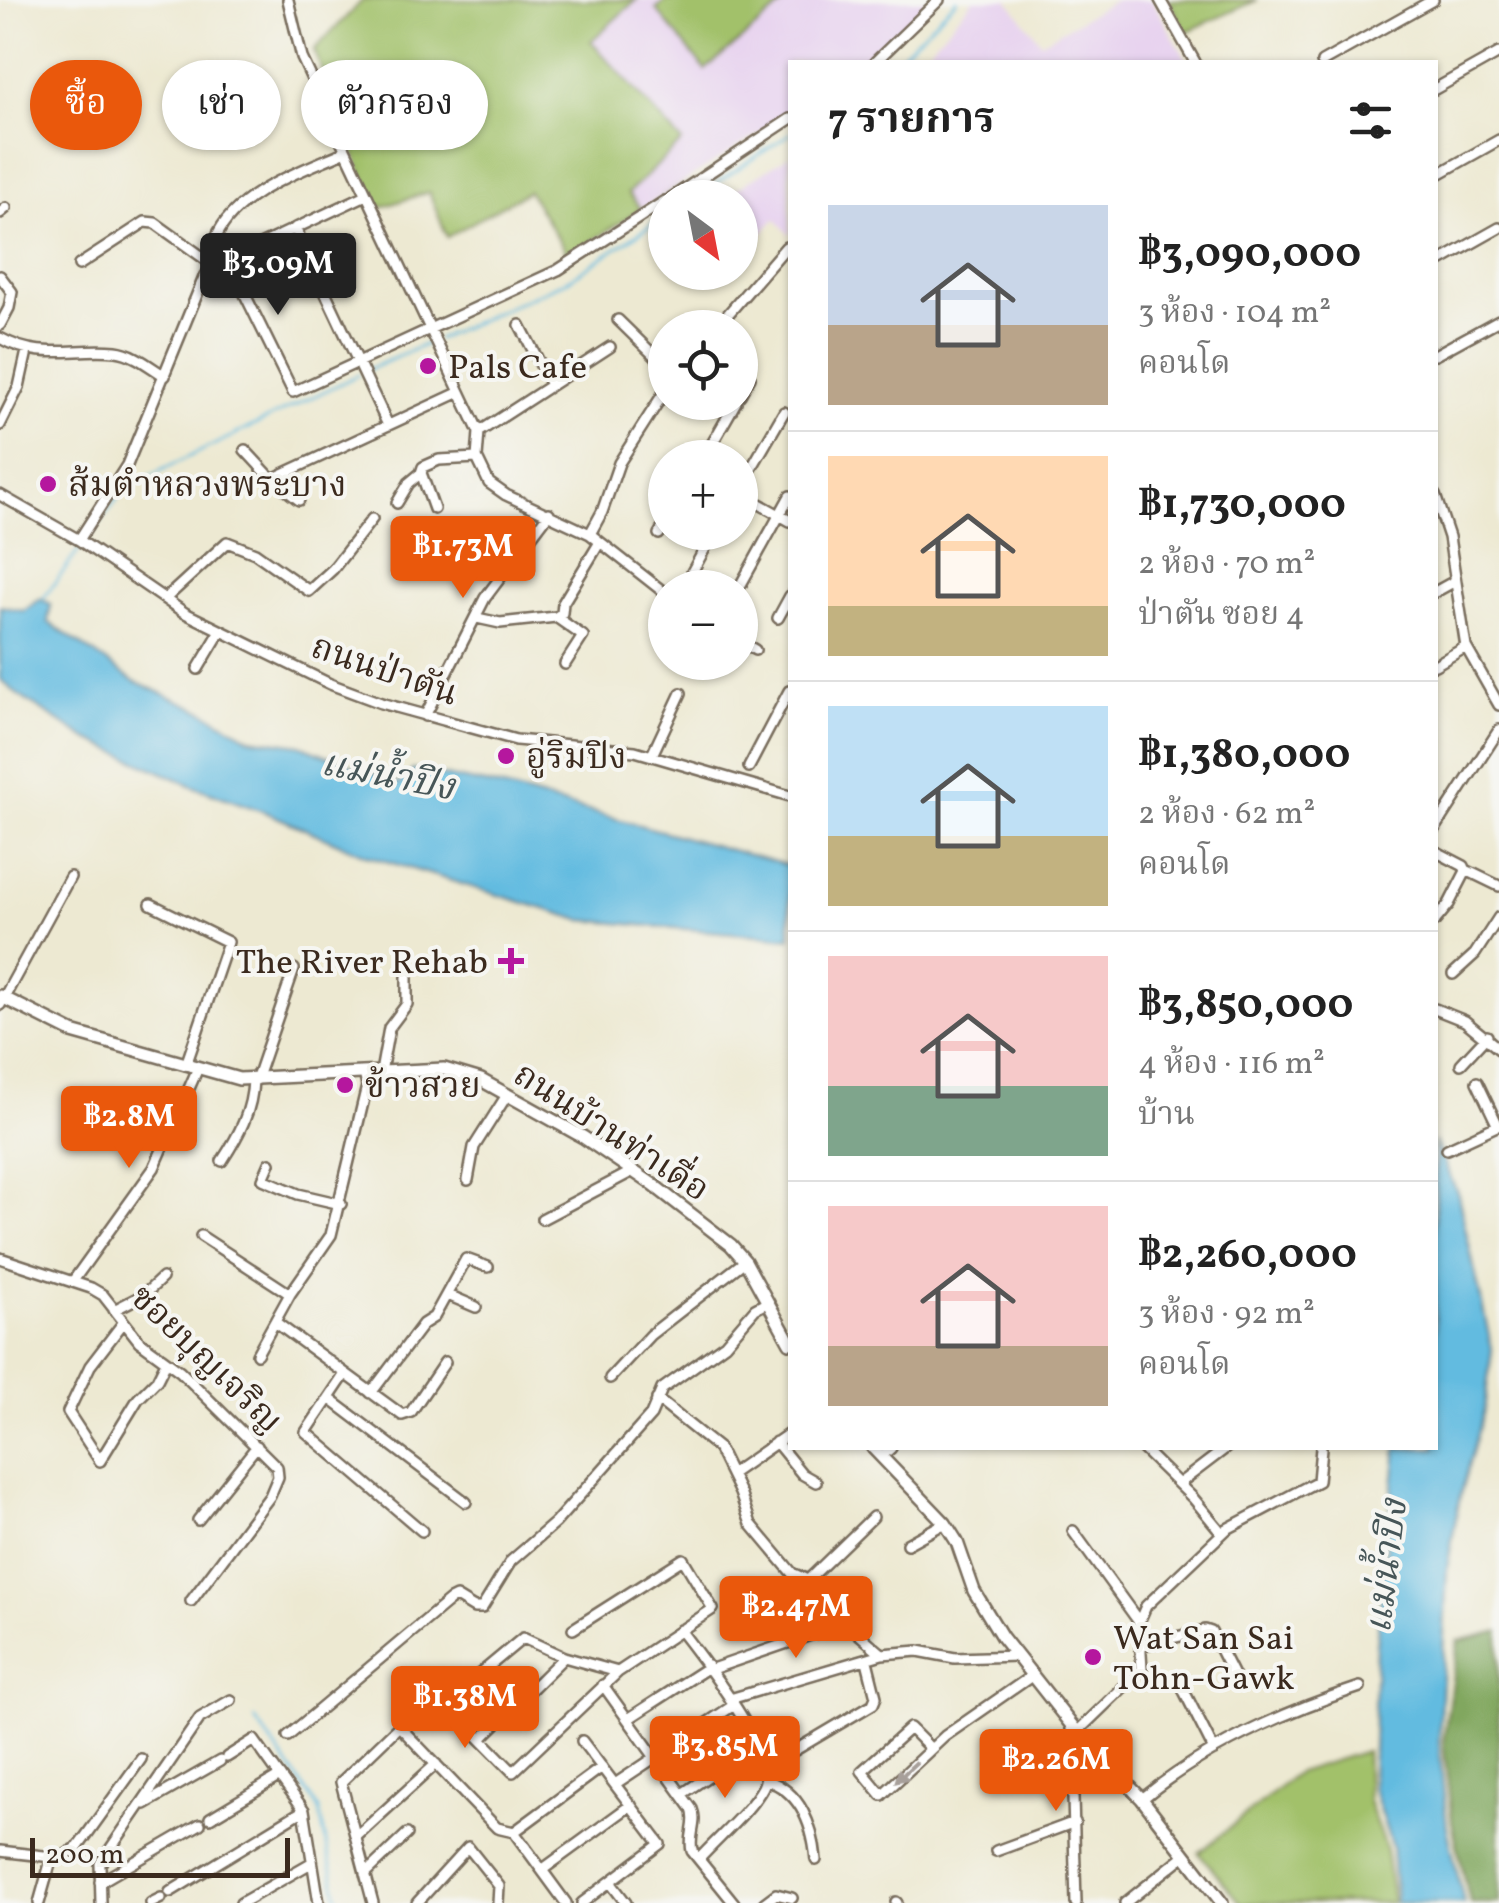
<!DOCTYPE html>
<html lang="th">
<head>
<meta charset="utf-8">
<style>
  :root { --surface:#fff; --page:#f6f6f6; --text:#222; --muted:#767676; --line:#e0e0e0; --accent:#ea580c }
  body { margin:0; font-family:Vollkorn,"Noto Serif Thai",serif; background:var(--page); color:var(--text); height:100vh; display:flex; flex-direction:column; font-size:38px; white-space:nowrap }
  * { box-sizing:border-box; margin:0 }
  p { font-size:32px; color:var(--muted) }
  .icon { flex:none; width:55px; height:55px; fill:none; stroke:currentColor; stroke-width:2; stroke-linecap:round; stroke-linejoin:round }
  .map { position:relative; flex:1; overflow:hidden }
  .sheet { position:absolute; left:788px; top:60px; width:650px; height:1390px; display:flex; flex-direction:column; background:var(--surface); border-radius:0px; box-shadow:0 2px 8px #0004 }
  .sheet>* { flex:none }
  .guide { position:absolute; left:30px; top:60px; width:608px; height:90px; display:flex; gap:20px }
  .needle { width:65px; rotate:148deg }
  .buttons { position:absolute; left:648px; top:180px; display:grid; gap:20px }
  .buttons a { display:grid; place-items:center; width:110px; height:110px; border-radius:50%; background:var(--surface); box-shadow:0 2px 8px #0004; font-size:50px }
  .scale { position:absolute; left:30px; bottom:25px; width:260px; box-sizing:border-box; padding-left:10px; border:5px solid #3b2a1e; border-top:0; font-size:28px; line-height:35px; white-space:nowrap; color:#3b2a1e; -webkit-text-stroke:8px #f6f6f2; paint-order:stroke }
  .price { position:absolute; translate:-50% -85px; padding:0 22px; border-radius:10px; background:var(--accent); color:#fff; font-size:32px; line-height:65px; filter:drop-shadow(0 2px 5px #0008) }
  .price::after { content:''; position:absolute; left:50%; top:60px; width:30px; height:22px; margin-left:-15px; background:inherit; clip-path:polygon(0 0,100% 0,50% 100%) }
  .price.selected { background:#222; color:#fff }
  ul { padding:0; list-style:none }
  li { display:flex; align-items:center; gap:30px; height:250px; padding:0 40px }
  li+li { border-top:2px solid var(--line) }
  li span { display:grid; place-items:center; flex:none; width:280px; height:200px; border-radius:0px; color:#555 }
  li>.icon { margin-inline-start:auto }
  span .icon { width:120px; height:120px; fill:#fffc; stroke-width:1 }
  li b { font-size:42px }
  h2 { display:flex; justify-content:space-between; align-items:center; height:120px; padding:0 40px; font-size:42px }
  .chip { padding:0 35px; border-radius:45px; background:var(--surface); box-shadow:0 2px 8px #0004; font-size:35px; line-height:90px }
  .chip.selected { background:var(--accent); color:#fff }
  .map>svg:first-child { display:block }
  .built { fill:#e7d2ef }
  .green { fill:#a2c16a; stroke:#6e7644; stroke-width:2.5 }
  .forest { fill:#81a75e; stroke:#5e683e; stroke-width:2.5 }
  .water { fill:#62bbe0; stroke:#4e727f; stroke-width:2.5 }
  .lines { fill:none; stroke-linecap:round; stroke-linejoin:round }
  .stream { stroke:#62bbe0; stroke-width:2.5 }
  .street-casing { stroke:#796d5d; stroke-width:14 }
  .secondary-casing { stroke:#796d5d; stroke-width:16 }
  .street { stroke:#fff; stroke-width:9 }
  .secondary { stroke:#fff; stroke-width:11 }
  .oneway { fill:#a79f9a }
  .poi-dot { fill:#b5179e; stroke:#f6f6f2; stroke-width:4 }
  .labels { text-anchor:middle; stroke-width:8; stroke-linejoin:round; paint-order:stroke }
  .poi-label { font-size:35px; fill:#3b2a1e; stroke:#f6f6f2; text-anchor:start }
  .street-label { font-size:35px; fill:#3b2a1e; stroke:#f6f6f2 }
  .water-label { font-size:38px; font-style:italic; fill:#475658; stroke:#f6f6f2 }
</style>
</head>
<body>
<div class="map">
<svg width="1499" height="1903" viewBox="0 0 1499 1903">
  <rect width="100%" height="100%" fill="#f6f6f2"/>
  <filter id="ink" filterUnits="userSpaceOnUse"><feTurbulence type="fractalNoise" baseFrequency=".01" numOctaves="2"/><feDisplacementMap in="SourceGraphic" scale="20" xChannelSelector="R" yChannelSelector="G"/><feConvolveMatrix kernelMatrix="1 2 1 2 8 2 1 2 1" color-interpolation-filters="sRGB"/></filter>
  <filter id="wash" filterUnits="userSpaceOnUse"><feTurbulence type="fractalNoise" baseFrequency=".0048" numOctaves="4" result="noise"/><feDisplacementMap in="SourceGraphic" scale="40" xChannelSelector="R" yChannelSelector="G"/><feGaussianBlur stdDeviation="2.25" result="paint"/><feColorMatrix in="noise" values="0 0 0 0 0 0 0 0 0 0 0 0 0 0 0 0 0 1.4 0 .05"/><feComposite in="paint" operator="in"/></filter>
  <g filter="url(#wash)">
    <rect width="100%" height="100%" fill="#ede9d2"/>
    <path class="built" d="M636,0h297l-64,62h-79v52l-149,95 -14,-15 -36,-153z
      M973,0h35l33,42 75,-42h36l36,62h-270z
      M790,155v80l-15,-16 -18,19 -17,-19v-21l-16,-1z"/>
    <path class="green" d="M363,0h273l-45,41 91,101 -54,51 13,16 -72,47 -41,-65 -81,46 -18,-45 -53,17 -62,-159z
      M666,0h123l-84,70 -49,-61z
      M1168,0h89l-71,32z
      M1366,1751l2,50 18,49 7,53h-152l-42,-50 99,-81z"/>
    <path class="forest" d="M1499,1631v272h-29l-18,-80 -9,-81 15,-101z"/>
    <path class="water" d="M40,599l11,5 -3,18 86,59 69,30 47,27 50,7 99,39 14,-14 83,16 294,80v72l-209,-18 -215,-65 -101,-43 -70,-25 -108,-48 -69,-44 -18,-16v-73l24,5z
      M1435,1141l23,54 34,154 -8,61 -24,85 -13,73 -8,175 8,84 17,76h-68l-4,-56 -20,-60 4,-142 21,-197h38z"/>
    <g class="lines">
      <path class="stream" d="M893,62l64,-62
        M694,198l96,-64
        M438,339l130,-59 97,-64
        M365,371l66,-29
        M43,599l82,-111 233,-113
        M255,1719l64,90 20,94"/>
    </g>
  </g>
  <g filter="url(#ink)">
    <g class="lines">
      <g class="street-casing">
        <path id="street" d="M288,0l14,58 177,374 -2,26 12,25 17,12 84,39 75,59
          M1160,0l35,62
          M875,62l64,-62
          M1322,62l111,-62
          M1435,89l64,-36
          M1435,176l64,-36
          M671,198l119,-79
          M0,213l6,-5
          M295,228l93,197
          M228,260l65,132 265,-122 107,-69
          M1435,264l64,-36
          M79,265l66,-43 10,1 57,41
          M211,269c2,-9 2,-22 5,-31 18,-45 88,-68 128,-86
          M0,276l12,16 -3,16 -9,17
          M618,320l47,46
          M520,325l31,60
          M716,328l70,-81 4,4
          M0,338c41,23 73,9 116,13 18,2 34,16 49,25
          M1435,355l64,-35
          M740,395l10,-18
          M0,425l19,-38 8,-36
          M479,432l131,-85
          M245,450l27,29
          M704,458l32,-56
          M740,488l44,-76
          M740,493l50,28
          M0,495l79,45 106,73 145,71 51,19 135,37 119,11 155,45
          M1435,495l14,42 17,110 33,58
          M299,500l-27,-21 188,-87
          M397,503l12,-20 12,-10
          M434,509l-13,-36 2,-6 16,-7 38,-2
          M590,534l12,-22 17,-49 46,-72
          M659,534l6,-10
          M79,540l48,-75 78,-190 23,-15 136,-64
          M482,555l22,19
          M692,572l22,-40
          M739,588l51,-92
          M1435,592l20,-11
          M165,599l62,-57 28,11 54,38 24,-22 39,-50
          M556,617l27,19 -18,28
          M477,618l23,5 56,-6 6,-4 1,-10 37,-61
          M778,618l12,-22
          M740,641l15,9
          M1435,665l31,-18
          M198,669l22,-37
          M425,716l60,-118 64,-85
          M652,755l29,-62
          M749,767l40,-76
          M1435,829l64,-99
          M1435,851l29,15 2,5 -17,33 -14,17
          M1466,870l33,16
          M151,904l77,38 -42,123
          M1453,974l22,-20 24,-37
          M0,1005l70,-128
          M1435,1009l30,12 34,28
          M1461,1064l26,-28
          M381,1072l8,-44 18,-24v-27
          M256,1080l38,-111
          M1477,1082l21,44
          M1447,1149l52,-24
          M222,1161c17,-26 30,-50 31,-81
          M270,1163l-7,16 35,15 43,10
          M468,1180l6,-33 33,-52
          M542,1219l91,-48
          M201,1236l89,58
          M0,1258l91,30 12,7 36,46 41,30 97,96 1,10 -8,19 -79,105
          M73,1281l81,-113 44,-100
          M448,1295l28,12
          M114,1310l31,-16 17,-16
          M275,1322l127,93 9,-3 34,-50
          M123,1323l-33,43 -22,46 32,49 38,-62 19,-19 9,-18
          M257,1354l33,-60 41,-59 36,-149 -3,-13
          M345,1374l-39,58 116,99
          M610,1378l40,-43 95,-74
          M371,1393l52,-69 11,-7 32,-58 22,8
          M330,1399l136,103
          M657,1399l61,49 22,45 11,31 41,49 31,14 11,9 12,27
          M776,1442l26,32 14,8
          M1142,1448l51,50 29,35
          M883,1455l8,-7
          M731,1474l59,-41
          M1180,1483l46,-35
          M198,1520l59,-74
          M1073,1531l66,91
          M907,1544l38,-21
          M808,1580l65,-63
          M573,1629l110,-70 30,50 -95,63 -105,100 -68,-69 78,-65 41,19 54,15
          M680,1630c20,27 100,125 83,157 -12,23 -45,51 -63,71
          M1140,1646l65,-16 6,2 27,53
          M709,1670l137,-47 36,31
          M603,1685l89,124c6,14 -4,27 0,42l42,52
          M1184,1691l30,59
          M730,1699l152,-45 36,-3 37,7 62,-2
          M628,1719l79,-51
          M1071,1727l5,176
          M1077,1732l65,-63 -3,-47 7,-16 81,-77 91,-48 3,-33
          M288,1736l162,-136 6,-3 18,11h8l29,-47 44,-38 96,-108 11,-26 63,-45 30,-35 13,-7
          M481,1739l83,-82
          M582,1741l78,103 -78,59
          M931,1749l-21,-21 -48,43 20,24 63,-59 88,-61
          M227,1757l27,-17 50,70 15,93
          M765,1768l108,-64 3,-7 -9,-36
          M766,1780c35,11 47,47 50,80
          M615,1784l119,-79
          M682,1794l74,-50
          M1142,1799c63,-52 141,-87 218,-112
          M145,1804l75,-43
          M210,1818l70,-42
          M514,1832l52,71
          M356,1837l80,-73
          M0,1851l61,7 17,-11 63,-88
          M996,1851l79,-29
          M542,1870l89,-65
          M365,1874l42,-40
          M100,1882l100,-58
          M610,1882l16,21
          M170,1892l134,-82
          M896,1902l1,1
          M39,1903l13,-46
          M101,1903l-1,-39 100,-146 31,-18
          M151,1903l10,-5
          M241,1903l70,-40
          M373,1903l-32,-121 58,-56 98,102 17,4 88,-65
          M417,1903l51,-56 31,39 -1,17
          M764,1903l12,-9 16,4
          M1125,1903l60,-48"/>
      </g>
      <g class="secondary-casing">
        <path id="secondary" d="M0,996l72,36 167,47 205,-10 37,11 102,57 69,47 79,61 14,16 45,82
          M873,1448l72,75 12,19 17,49 28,46 75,95 65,67 80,104"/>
      </g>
      <use href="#street" class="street"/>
      <use href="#secondary" class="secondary"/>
    </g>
    <defs><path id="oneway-solid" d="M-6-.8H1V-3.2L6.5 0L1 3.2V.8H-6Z" transform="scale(2.5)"/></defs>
    <use class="oneway" href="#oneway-solid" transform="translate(906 1772) rotate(137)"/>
  </g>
  <g class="poi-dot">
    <circle cx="428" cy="366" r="10"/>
    <circle cx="48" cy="484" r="10"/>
    <circle cx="506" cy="756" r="10"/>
    <path d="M506 946h10v10h10v10h-10v10h-10v-10h-10v-10h10z"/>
    <circle cx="345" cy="1085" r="10"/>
    <circle cx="1093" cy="1657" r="10"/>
  </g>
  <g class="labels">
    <g class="poi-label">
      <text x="448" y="378">Pals Cafe</text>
      <text x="68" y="496">ส้มตำหลวงพระบาง</text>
      <text x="526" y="768">อู่ริมปิง</text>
      <text x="488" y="973" text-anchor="end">The River Rehab</text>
      <text x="365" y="1097">ข้าวสวย</text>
      <text x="1113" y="1649">Wat San Sai<tspan x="1113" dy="40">Tohn-Gawk</tspan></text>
    </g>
    <g class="street-label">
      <text transform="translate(385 669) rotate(19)" y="12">ถนนป่าตัน</text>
      <text transform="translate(612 1131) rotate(33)" y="12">ถนนบ้านท่าเดื่อ</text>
      <text transform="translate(207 1358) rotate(44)" y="12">ซอยบุญเจริญ</text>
    </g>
    <g class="water-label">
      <text transform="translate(388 774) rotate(11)" y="13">แม่น้ำปิง</text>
      <text transform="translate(1385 1566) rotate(-83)" y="13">แม่น้ำปิง</text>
    </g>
  </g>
</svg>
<div class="buttons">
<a><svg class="needle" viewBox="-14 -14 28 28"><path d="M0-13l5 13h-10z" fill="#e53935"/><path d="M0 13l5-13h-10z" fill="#767676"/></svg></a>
<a><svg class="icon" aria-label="locate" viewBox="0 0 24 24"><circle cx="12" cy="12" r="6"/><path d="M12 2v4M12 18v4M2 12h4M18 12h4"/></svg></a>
<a>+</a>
<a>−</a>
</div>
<div class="scale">200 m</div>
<b class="price selected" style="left:278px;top:318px">฿3.09M</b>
<b class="price" style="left:463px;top:601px">฿1.73M</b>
<b class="price" style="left:129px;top:1171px">฿2.8M</b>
<b class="price" style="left:796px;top:1661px">฿2.47M</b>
<b class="price" style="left:465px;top:1751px">฿1.38M</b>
<b class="price" style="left:725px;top:1801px">฿3.85M</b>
<b class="price" style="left:1056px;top:1814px">฿2.26M</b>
<div class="guide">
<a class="chip selected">ซื้อ</a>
<a class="chip">เช่า</a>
<a class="chip">ตัวกรอง</a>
</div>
<section class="sheet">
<h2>7 รายการ<svg class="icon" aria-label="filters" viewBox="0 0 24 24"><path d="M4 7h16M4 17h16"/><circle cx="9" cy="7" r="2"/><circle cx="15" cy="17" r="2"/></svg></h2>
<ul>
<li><span style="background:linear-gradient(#c9d6e8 60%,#b9a48a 0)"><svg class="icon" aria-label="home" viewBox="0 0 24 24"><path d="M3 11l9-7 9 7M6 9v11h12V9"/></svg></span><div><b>฿3,090,000</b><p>3 ห้อง · 104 m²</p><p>คอนโด</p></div></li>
<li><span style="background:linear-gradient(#ffd9b3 75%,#c2b280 0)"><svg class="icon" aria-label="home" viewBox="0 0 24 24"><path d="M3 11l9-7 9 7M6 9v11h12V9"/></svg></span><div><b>฿1,730,000</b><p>2 ห้อง · 70 m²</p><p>ป่าตัน ซอย 4</p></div></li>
<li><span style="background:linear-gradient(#bfe0f5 65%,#c2b280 0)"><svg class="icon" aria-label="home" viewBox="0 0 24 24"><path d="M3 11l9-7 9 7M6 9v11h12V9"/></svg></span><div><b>฿1,380,000</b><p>2 ห้อง · 62 m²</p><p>คอนโด</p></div></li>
<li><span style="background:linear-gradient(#f6c9c9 65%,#7fa58c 0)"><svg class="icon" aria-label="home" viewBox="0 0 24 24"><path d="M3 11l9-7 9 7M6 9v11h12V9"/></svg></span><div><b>฿3,850,000</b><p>4 ห้อง · 116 m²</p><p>บ้าน</p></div></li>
<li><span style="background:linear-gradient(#f6c9c9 70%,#b9a48a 0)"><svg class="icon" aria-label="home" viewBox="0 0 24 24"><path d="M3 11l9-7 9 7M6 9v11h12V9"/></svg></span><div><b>฿2,260,000</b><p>3 ห้อง · 92 m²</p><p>คอนโด</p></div></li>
</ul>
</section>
</div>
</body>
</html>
